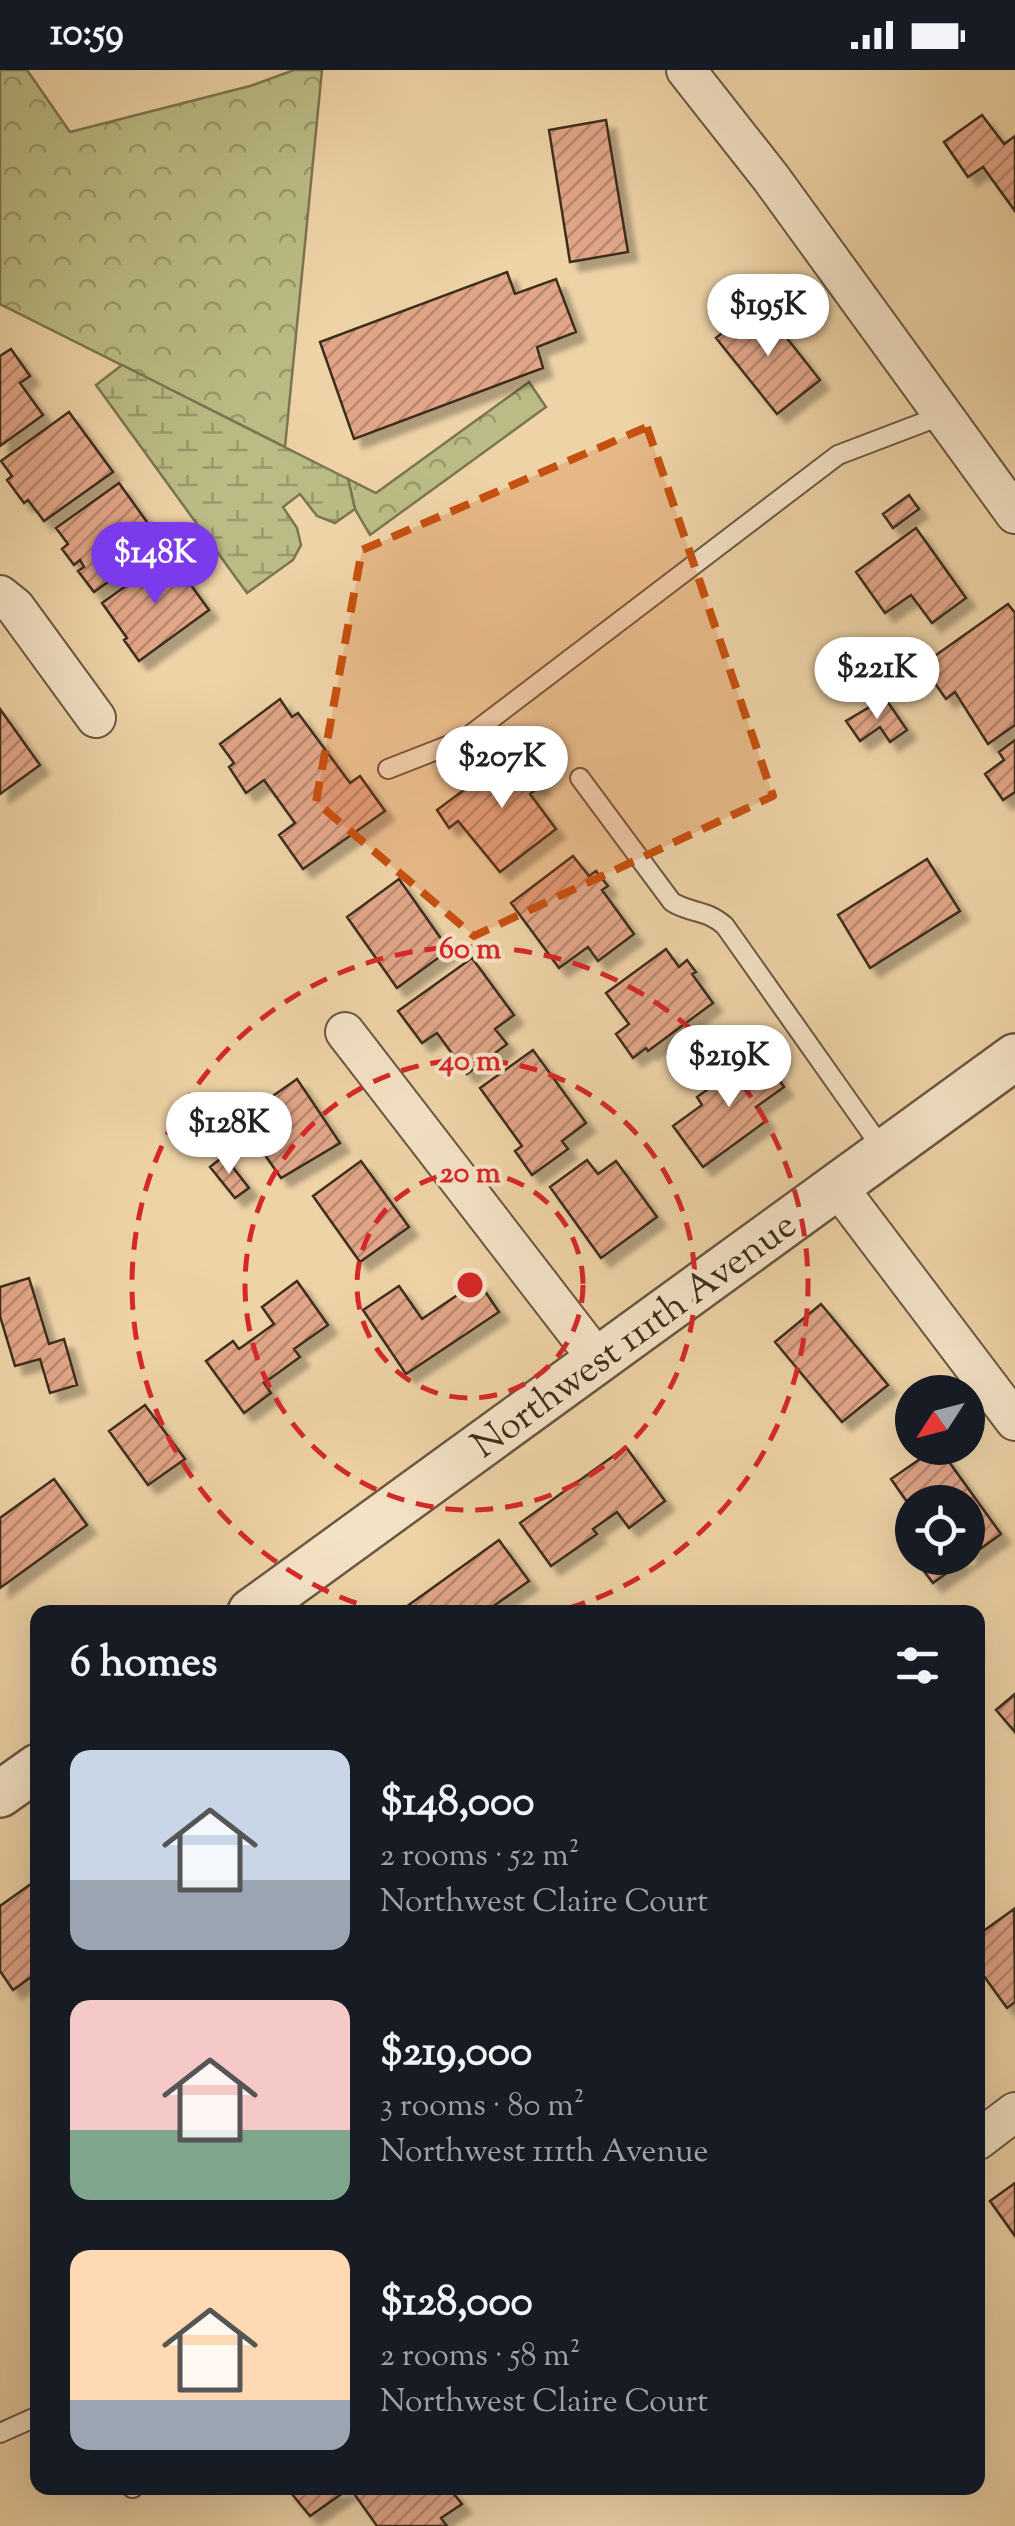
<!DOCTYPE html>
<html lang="en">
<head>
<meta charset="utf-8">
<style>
  :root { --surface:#171b24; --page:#242831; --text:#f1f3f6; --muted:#9ea1a6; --accent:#7c3aed }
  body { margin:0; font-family:"Sorts Mill Goudy",serif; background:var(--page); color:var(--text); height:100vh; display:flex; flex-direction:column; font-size:38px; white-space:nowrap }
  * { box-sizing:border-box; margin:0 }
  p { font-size:32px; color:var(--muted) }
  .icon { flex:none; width:55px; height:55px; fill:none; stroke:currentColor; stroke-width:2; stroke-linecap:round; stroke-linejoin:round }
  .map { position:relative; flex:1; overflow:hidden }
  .sheet { position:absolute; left:30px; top:1535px; width:955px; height:890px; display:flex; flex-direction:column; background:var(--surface); border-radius:20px; box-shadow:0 10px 40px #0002 }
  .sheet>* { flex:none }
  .needle { width:65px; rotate:234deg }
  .controls { position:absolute; left:895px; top:1305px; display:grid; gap:20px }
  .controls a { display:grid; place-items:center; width:90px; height:90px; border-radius:50%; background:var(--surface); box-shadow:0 10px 40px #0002; font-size:50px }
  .price { position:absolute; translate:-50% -85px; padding:0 22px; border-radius:35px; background:#fff; color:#222; font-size:32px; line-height:65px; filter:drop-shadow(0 2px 5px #0008) }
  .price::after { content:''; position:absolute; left:50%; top:60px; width:30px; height:22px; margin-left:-15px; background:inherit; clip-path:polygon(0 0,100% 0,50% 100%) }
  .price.active { background:var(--accent); color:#fff }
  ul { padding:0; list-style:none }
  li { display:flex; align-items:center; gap:30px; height:250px; padding:0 40px }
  li span { display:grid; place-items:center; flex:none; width:280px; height:200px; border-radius:20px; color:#555 }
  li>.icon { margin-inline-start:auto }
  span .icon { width:120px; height:120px; fill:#fffc; stroke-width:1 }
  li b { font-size:42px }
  h2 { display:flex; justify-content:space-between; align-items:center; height:120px; padding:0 40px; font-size:42px }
  .status { display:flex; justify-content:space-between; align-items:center; height:70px; padding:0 50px; background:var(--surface); direction:ltr }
  .status svg { height:28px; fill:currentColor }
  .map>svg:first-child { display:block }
  .forest { fill:url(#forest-crowns); stroke:#7c7551; stroke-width:2.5 }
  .wetland { fill:url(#wetland-marsh); stroke:#7c7551; stroke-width:2.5 }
  .building { fill:url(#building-hatch); stroke:#3e2e1d; stroke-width:2.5; filter:url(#shadow) }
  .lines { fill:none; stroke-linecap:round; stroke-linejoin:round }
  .service-casing { stroke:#6a5740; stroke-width:22 }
  .minor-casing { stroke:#6a5740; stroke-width:42 }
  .tertiary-casing { stroke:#6a5740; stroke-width:50 }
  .service { stroke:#f4e2c6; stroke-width:18 }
  .minor { stroke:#f4e2c6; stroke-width:38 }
  .tertiary { stroke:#f4e2c6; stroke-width:45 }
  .marked { fill:#c6500f; fill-opacity:0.2; stroke:#c6500f; stroke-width:8; stroke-dasharray:20 12; stroke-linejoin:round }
  .ring { fill:none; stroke:#d62828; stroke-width:5; stroke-dasharray:18 12 }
  .labels { text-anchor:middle; stroke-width:8; stroke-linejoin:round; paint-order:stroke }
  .street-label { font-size:38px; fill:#3e2e1d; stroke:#f4e2c6 }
  .centre { fill:#d62828; stroke:#f4e2c6; stroke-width:5 }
  .ring-label { font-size:30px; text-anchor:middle; font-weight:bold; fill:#d62828; stroke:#f4e2c6; stroke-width:8; stroke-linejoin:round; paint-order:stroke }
</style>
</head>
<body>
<div class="status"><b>10:59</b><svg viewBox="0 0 49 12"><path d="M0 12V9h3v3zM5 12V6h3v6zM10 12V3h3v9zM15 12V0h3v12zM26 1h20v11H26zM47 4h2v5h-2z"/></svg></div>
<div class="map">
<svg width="1015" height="2456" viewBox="0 0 1015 2456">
  <defs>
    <pattern id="forest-crowns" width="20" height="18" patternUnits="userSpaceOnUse" patternTransform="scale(2.5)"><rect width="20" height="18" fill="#bbbc85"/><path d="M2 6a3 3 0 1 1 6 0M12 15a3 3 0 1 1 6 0" fill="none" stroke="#99996c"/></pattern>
    <pattern id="wetland-marsh" width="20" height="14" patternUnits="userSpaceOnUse" patternTransform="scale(2.5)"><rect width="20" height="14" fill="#bbbc85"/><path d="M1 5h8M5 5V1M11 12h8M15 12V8" fill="none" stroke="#99996c"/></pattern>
    <pattern id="building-hatch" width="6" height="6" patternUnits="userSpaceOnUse" patternTransform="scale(2.5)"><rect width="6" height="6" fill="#e1a587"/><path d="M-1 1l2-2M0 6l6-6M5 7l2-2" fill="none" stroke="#b8876e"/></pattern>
    <filter id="shadow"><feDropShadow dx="9" dy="9" stdDeviation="2.5" flood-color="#0004"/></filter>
  </defs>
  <rect width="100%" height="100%" fill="#eed3a7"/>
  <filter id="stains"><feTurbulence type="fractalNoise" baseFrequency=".002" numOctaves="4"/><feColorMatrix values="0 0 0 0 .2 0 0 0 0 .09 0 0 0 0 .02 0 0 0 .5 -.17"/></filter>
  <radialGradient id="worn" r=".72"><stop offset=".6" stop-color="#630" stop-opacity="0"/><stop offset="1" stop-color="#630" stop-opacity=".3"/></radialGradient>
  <path class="forest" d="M0,0h27l43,62 180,-46 44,-16h28l-37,377 -285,-143z
    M529,312l17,25 -176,128 -15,-26 -7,-30 28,14z"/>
  <path class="wetland" d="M122,295l226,114 7,30 -20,14 -18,-7 -17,-22 -17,13 14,21 4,17 -8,15 -46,33 -151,-208z"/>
  <path class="building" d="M982,45l22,29 11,-8v75l-32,-44 -15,10 -24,-35z
    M606,50l22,132 -58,10 -21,-132z
    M507,202l8,22 41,-15 20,53 -39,15 6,21 -189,71 -34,-97z
    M759,233l61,77 -43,34 -61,-76z
    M11,279l19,27 -10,7 23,32 -43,31v-90z
    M69,342l44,60 -69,49 -16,-21 -4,3 -17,-23 5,-4 -11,-15z
    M119,413l43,60 -68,49 -16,-21 6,-4 -4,-7 -6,5 -12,-16 6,-5 -12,-16z
    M909,425l10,14 -26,19 -10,-14z
    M916,458l50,70 -34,25 -21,-28 -26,18 -29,-41z
    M169,485l40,55 -70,51 -15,-21 3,-2 -25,-35z
    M1008,534l7,9v112l-27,19 -33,-52 -9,7 -24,-34z
    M885,628l22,32 -17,12 -10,-15 -20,14 -14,-20z
    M280,629l12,18 6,-4 52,70 10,-7 25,35 -82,58 -24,-34 16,-12 -31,-43 -18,13 -17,-26 5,-4 -14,-19z
    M0,639l40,56 -40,29z
    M1015,670v52l-12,8 -18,-26 19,-14 -5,-8z
    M520,678l22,37 -12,9 26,35 -56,43 -42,-51 -9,7 -12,-18z
    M573,786l16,20 7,-5 12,15 -6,4 32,44 -36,27 -10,-14 -29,21 -48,-65z
    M927,789l33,52 -90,57 -32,-53z
    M399,809l50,71 -52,38 -50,-71z
    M666,879l13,18 8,-7 9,12 -4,2 21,29 -65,48 -2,-3 -13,10 -17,-24 13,-10 -23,-31z
    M472,888l42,57 -19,14 12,15 -40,30 -30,-41 -15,10 -24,-32z
    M533,980l53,73 -24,18 6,8 -36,26 -17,-24 7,-5 -42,-58z
    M759,982l25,35 -28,20 10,14 -63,46 -30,-41 29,-21 -5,-8z
    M297,1009l43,64 -59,35 -41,-59z
    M224,1086l25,32 -14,10 -25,-31z
    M587,1090l11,14 18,-13 41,56 -56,41 -51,-71z
    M361,1091l48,66 -49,35 -47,-66z
    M29,1208l20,66 15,-5 13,46 -27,8 -10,-34 -25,7 -15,-50v-29z
    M297,1211l31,44 -34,24 6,8 -36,26 7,10 -27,20 -38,-52 27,-20 6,8 35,-25 -12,-17z
    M478,1211l21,31 -93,62 -43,-64 36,-24 23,33z
    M821,1234l67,81 -46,37 -67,-80z
    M145,1335l40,54 -37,26 -39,-54z
    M626,1377l39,54 -36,27 -12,-16 -24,17 4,5 -46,32 -31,-43z
    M936,1378h3l62,86 -68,49 -19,-25h54v-56h-56v7l-21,-30z
    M54,1409l33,46 -87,63v-70z
    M499,1470l30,41 -44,31h-75l-4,-5z
    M1015,1624v38l-19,-22z
    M38,1809v93l-25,18 -13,-19v-65z
    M1014,1839l1,93 -8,6 -29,-40v-33z
    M1015,2113v53l-25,-35z
    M287,2418h162l13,16 -21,14 6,8h-70l-27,-38 -40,28z"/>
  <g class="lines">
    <g class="service-casing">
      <path id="service" d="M388,699l77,-30 373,-284 105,-40
        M580,708l92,124c20,12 34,7 53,24l159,225
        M0,2363l38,-17
        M132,2418h1"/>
    </g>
    <g class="minor-casing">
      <path id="minor" d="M686,0l85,108 244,336
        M0,525l15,12 81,111
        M345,962l253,328
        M837,1116l178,235
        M978,2070l37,-28"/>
    </g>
    <g class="tertiary-casing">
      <path id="tertiary" d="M251,1542l764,-555
        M0,1724l38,-27"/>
    </g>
    <use href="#service" class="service"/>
    <use href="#minor" class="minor"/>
    <use href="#tertiary" class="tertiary"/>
  </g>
  <path class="marked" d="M647,357l126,369 -299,140 -158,-134 46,-252z"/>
  <g class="ring">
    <circle cx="470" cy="1215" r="113"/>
    <circle cx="470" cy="1215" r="225"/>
    <path d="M385 1542A338 338 0 1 1 555 1542"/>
  </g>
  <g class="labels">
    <g class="street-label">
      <text transform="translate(633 1264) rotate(-36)" y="13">Northwest 111th Avenue</text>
    </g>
  </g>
  <circle cx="470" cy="1215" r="15" class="centre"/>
  <g class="ring-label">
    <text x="470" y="888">60 m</text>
    <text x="470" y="1000">40 m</text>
    <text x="470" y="1112">20 m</text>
  </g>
  <rect width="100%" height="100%" filter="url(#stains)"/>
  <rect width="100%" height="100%" fill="url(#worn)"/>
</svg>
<div class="controls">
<a><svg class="needle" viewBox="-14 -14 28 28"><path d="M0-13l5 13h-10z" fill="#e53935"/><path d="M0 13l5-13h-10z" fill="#9ea1a6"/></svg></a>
<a><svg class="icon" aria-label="locate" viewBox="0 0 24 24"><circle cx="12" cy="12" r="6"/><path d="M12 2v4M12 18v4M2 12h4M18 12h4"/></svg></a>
</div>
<b class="price" style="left:768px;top:289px">$195K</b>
<b class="price active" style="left:155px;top:537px">$148K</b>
<b class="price" style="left:877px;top:652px">$221K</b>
<b class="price" style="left:502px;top:741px">$207K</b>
<b class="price" style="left:729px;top:1040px">$219K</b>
<b class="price" style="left:229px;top:1107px">$128K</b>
<section class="sheet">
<h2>6 homes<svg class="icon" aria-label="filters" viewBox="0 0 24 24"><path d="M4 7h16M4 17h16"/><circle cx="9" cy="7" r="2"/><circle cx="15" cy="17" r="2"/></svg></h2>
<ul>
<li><span style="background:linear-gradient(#c9d6e8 65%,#9aa5b1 0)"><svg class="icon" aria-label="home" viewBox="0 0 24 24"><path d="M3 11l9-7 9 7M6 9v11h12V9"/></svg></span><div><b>$148,000</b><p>2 rooms · 52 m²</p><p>Northwest Claire Court</p></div></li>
<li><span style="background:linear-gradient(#f6c9c9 65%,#7fa58c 0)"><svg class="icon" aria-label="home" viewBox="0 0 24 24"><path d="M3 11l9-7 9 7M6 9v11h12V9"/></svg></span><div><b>$219,000</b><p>3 rooms · 80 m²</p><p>Northwest 111th Avenue</p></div></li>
<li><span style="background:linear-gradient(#ffd9b3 75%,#9aa5b1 0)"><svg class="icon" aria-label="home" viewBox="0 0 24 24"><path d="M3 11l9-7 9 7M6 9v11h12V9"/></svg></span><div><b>$128,000</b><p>2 rooms · 58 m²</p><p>Northwest Claire Court</p></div></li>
</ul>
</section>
</div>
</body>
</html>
